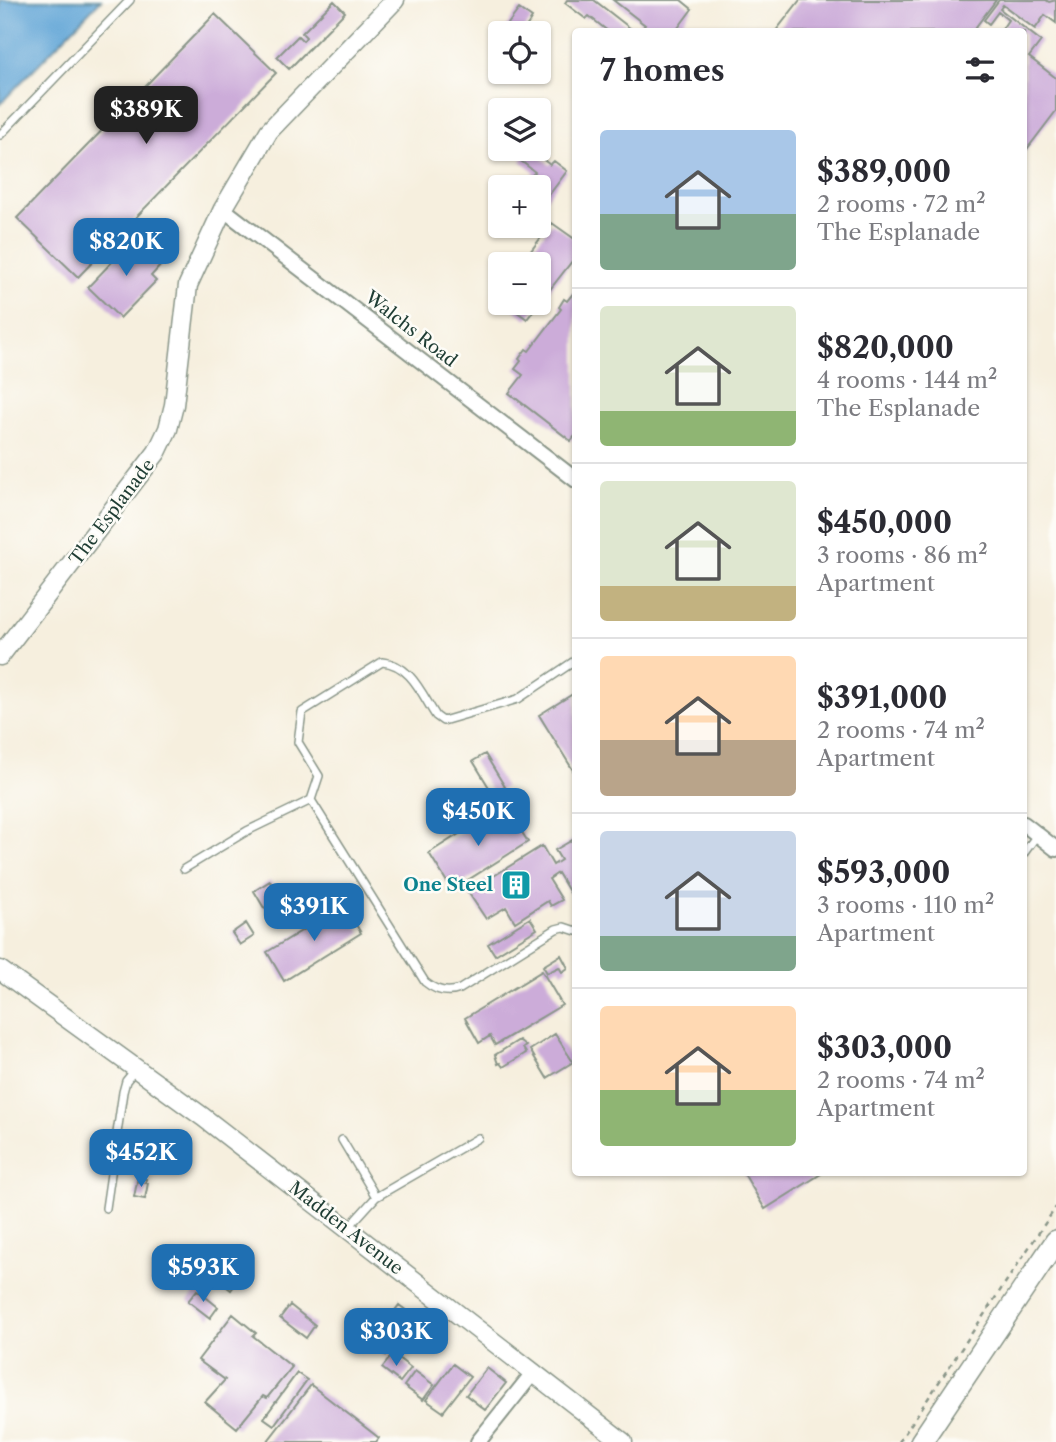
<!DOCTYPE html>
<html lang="en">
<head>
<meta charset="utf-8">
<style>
  :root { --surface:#fff; --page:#f2f2f3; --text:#2b2b33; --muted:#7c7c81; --line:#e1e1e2; --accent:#1f6fb2 }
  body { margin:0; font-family:"Libre Caslon Text",serif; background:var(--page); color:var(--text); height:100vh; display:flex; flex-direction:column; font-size:26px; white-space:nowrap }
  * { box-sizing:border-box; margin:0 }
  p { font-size:23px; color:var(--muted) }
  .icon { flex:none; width:38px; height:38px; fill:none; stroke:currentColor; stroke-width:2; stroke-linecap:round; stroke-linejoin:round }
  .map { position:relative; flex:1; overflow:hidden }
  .sheet { position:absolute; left:572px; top:28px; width:455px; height:1148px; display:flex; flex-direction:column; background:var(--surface); border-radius:7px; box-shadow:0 2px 5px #0004 }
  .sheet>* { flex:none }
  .buttons { position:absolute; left:488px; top:21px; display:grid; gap:14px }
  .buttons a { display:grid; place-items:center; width:63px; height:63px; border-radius:7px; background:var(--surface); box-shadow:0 2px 5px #0004; font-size:35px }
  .price { position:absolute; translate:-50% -60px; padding:0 16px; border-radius:14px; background:var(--accent); color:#fff; font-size:23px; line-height:46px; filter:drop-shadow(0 2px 4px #0008) }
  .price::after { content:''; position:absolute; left:50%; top:42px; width:21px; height:16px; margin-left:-10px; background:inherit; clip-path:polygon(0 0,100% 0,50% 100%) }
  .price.selected { background:#222; color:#fff }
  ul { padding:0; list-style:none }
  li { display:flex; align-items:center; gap:21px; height:175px; padding:0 28px }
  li+li { border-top:2px solid var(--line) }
  li span { display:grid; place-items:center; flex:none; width:196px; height:140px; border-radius:7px; color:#555 }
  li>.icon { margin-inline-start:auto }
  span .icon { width:84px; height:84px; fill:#fffc; stroke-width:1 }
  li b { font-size:30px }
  h2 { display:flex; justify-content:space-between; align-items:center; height:84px; padding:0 28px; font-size:30px }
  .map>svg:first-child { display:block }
  .water { fill:#62a6d7; stroke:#407286; stroke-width:2 }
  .building { fill:#ccacd9 }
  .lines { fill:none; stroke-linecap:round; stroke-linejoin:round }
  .service-casing { stroke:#8a9689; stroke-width:10 }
  .minor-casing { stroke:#8a9689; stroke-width:18 }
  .tertiary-casing { stroke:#8a9689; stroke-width:21 }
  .secondary-casing { stroke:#8a9689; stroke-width:24 }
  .path { stroke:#8a9689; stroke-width:2.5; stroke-dasharray:5 5; stroke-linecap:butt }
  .service { stroke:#fff; stroke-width:7 }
  .minor { stroke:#fff; stroke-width:14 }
  .tertiary { stroke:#fff; stroke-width:18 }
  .secondary { stroke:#fff; stroke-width:21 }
  .labels { text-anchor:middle; stroke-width:5; stroke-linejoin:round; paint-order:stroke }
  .street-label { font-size:18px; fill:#1f3d34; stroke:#fdfcf7 }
  .culture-label { font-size:18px; font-weight:bold; fill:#0d838f; stroke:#fdfcf7; text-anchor:end }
</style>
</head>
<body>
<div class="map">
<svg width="1056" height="1442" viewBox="0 0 1056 1442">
  <rect width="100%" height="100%" fill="#fdfcf7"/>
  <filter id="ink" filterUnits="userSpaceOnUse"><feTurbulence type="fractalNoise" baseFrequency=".0143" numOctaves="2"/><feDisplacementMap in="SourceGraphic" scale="14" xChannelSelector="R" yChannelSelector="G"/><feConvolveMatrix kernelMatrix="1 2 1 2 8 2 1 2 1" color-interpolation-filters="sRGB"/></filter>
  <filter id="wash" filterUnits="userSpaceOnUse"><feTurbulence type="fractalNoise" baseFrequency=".00686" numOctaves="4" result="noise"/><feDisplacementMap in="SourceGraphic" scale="28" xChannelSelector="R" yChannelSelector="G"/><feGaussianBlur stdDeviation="1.57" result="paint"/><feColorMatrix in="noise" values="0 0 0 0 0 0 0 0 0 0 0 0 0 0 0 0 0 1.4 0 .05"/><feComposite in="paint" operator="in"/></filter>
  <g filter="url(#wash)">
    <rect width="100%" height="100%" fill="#f6efde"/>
    <path class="water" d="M0,0h101l-101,104z"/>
    <g id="blocks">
      <path class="building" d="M567,0h27l41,32h-26l-20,-16 -3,3 -21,-16z
        M613,0h68l11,9 -17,23h-36l6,-7z
        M800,0h196l-24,32h-197z
        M999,0h47l3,2 7,-2v23l-11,-8 -10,14 -32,-24 -3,4 41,32 -12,16 27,21v33l-32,42v-121h-24l8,-12 -10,-8 -9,12 -5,-4z
        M334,1l11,11 -56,57 -12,-12 21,-21 5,5 3,-4 -4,-4z
        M519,9l13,9 -10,15h-16l-1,-5z
        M215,14l61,59 -198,204 -61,-59z
        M530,149l20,16 4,-4 13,10 -21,28 -7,-5v-7h-9l-5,-4 10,-11 -14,-11z
        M552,223l24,17v16l-49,63 -22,-16h34v-39h-18z
        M135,238l27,26 -11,12 5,5 -36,37 -32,-31z
        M576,290v145l-5,6 -62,-48 14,-18 -8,-6 6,-8 -2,-2 7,-10 3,2 32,-42 -2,-2 5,-8 3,2z
        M576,692v83l-37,-60z
        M485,754l20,33 -12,7 -20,-33z
        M505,805l23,37 -76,48 -23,-37z
        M576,838v65l-18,-30 -9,6 13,21 -11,6 -3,-5 -33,21 -9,-15 -20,12 -18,-27 74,-46 11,19 8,-5 -6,-10z
        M270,881l10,18 -16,9 -10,-17z
        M344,905l17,28 -77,48 -17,-29z
        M530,918l7,11 -42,26 -7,-11z
        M246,923l8,13 -14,9 -8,-12z
        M561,955l7,13 -6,4 -3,-5 -12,6 -4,-7z
        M542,971l20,34 -67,40 -5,-9 -11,7 -14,-25z
        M555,1034l18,28 -26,16 -17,-28z
        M519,1040l7,6 -3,2 3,5 -23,14 -3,-4 -2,1 -3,-9z
        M743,1172h81l-59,37z
        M138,1177l8,2 -1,4h3l-3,16 -11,-2z
        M211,1250l32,24 -12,16 -32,-25z
        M197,1290l21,17 -8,11 -22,-17z
        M290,1305l25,20 -9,13 -26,-20z
        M399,1305l16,12 -29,38 -15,-12z
        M233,1314l23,19 -3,3 39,31 -25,31 -4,-2 -26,32 -32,-26 20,-22 -27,-20z
        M393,1354l18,14 -11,14 -18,-14z
        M453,1364l17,13 -27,35 -17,-12z
        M487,1368l19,15 -21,27 -19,-15z
        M415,1371l19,14 -11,15 -19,-14z
        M297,1373l10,7 -33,45 -10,-7z
        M311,1385l68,53 -3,4h-109z"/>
    </g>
  </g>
  <g filter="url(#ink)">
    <use href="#blocks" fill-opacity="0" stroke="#8a9689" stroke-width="2"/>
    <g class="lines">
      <g class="service-casing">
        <path id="service" d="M0,135l130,-135
          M311,800l114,182c11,9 22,12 35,7l96,-60 8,-2 12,4
          M1024,853l13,-18
          M184,869l63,-38 64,-31 8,-24 -21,-34 4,-30 80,-50c29,2 40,33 54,54l7,5 75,-22 58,-39
          M342,1140l34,57
          M106,1208l17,-116 3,-11 9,-11
          M347,1229l29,-32 102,-59"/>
      </g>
      <g class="minor-casing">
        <path id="minor" d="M223,209l353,271
          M1024,824l32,25
          M478,1442l55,-69"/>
      </g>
      <g class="tertiary-casing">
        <path id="tertiary" d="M0,656l157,-204 11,-23 6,-24 14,-120 35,-76 46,-78 126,-131
          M0,970l203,147 420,325"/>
      </g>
      <g class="secondary-casing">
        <path id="secondary" d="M921,1442l135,-201"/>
      </g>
      <path class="path" d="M899,1442l157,-235"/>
      <use href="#service" class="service"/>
      <use href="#minor" class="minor"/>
      <use href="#tertiary" class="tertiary"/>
      <use href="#secondary" class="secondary"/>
    </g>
  </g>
  <defs>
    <g id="building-square" transform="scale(1.575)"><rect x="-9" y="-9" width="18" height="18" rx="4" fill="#0f9aa8" stroke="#fdfcf7"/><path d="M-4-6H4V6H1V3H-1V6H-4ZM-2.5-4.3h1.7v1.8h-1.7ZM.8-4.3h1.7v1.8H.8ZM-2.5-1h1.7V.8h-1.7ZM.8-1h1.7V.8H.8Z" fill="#fff"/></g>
  </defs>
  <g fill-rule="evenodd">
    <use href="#building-square" x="516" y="885"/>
  </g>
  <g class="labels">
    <g class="street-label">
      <text transform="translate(411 329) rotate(38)" y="6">Walchs Road</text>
      <text transform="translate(112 512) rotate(-53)" y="6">The Esplanade</text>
      <text transform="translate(346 1228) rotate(38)" y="6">Madden Avenue</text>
    </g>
    <g class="culture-label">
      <text x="493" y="891">One Steel</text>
    </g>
  </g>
</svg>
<div class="buttons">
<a><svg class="icon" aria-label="locate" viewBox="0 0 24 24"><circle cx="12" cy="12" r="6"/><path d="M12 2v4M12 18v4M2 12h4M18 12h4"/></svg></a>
<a><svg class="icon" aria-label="layers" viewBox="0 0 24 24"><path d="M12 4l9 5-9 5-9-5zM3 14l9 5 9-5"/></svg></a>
<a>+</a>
<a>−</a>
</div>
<b class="price selected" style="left:146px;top:146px">$389K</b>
<b class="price" style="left:126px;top:278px">$820K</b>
<b class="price" style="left:478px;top:848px">$450K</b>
<b class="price" style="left:314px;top:943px">$391K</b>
<b class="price" style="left:141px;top:1189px">$452K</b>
<b class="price" style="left:203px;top:1304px">$593K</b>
<b class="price" style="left:396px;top:1368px">$303K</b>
<section class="sheet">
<h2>7 homes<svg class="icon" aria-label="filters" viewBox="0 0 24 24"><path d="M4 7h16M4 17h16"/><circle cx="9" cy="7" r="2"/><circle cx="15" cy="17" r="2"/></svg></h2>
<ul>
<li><span style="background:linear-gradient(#a9c7e8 60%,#7fa58c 0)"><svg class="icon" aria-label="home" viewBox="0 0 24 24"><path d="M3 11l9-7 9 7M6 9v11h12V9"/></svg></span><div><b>$389,000</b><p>2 rooms · 72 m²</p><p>The Esplanade</p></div></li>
<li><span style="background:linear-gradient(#dfe7d0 75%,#8fb573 0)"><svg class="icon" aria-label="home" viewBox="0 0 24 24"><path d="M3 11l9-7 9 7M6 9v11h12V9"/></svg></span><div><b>$820,000</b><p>4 rooms · 144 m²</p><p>The Esplanade</p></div></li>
<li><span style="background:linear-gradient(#dfe7d0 75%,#c2b280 0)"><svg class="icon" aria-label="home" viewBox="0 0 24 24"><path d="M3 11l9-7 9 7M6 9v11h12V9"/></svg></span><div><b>$450,000</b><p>3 rooms · 86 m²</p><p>Apartment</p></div></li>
<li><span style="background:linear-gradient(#ffd9b3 60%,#b9a48a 0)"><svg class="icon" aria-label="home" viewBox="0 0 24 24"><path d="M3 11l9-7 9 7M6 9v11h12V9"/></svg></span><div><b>$391,000</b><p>2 rooms · 74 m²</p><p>Apartment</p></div></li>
<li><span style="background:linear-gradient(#c9d6e8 75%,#7fa58c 0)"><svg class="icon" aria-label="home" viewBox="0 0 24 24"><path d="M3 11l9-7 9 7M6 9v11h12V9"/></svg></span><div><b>$593,000</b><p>3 rooms · 110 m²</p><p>Apartment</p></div></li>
<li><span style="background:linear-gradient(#ffd9b3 60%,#8fb573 0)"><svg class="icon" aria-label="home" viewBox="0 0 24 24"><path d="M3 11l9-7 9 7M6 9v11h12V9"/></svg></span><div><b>$303,000</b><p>2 rooms · 74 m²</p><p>Apartment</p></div></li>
</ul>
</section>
</div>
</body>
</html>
